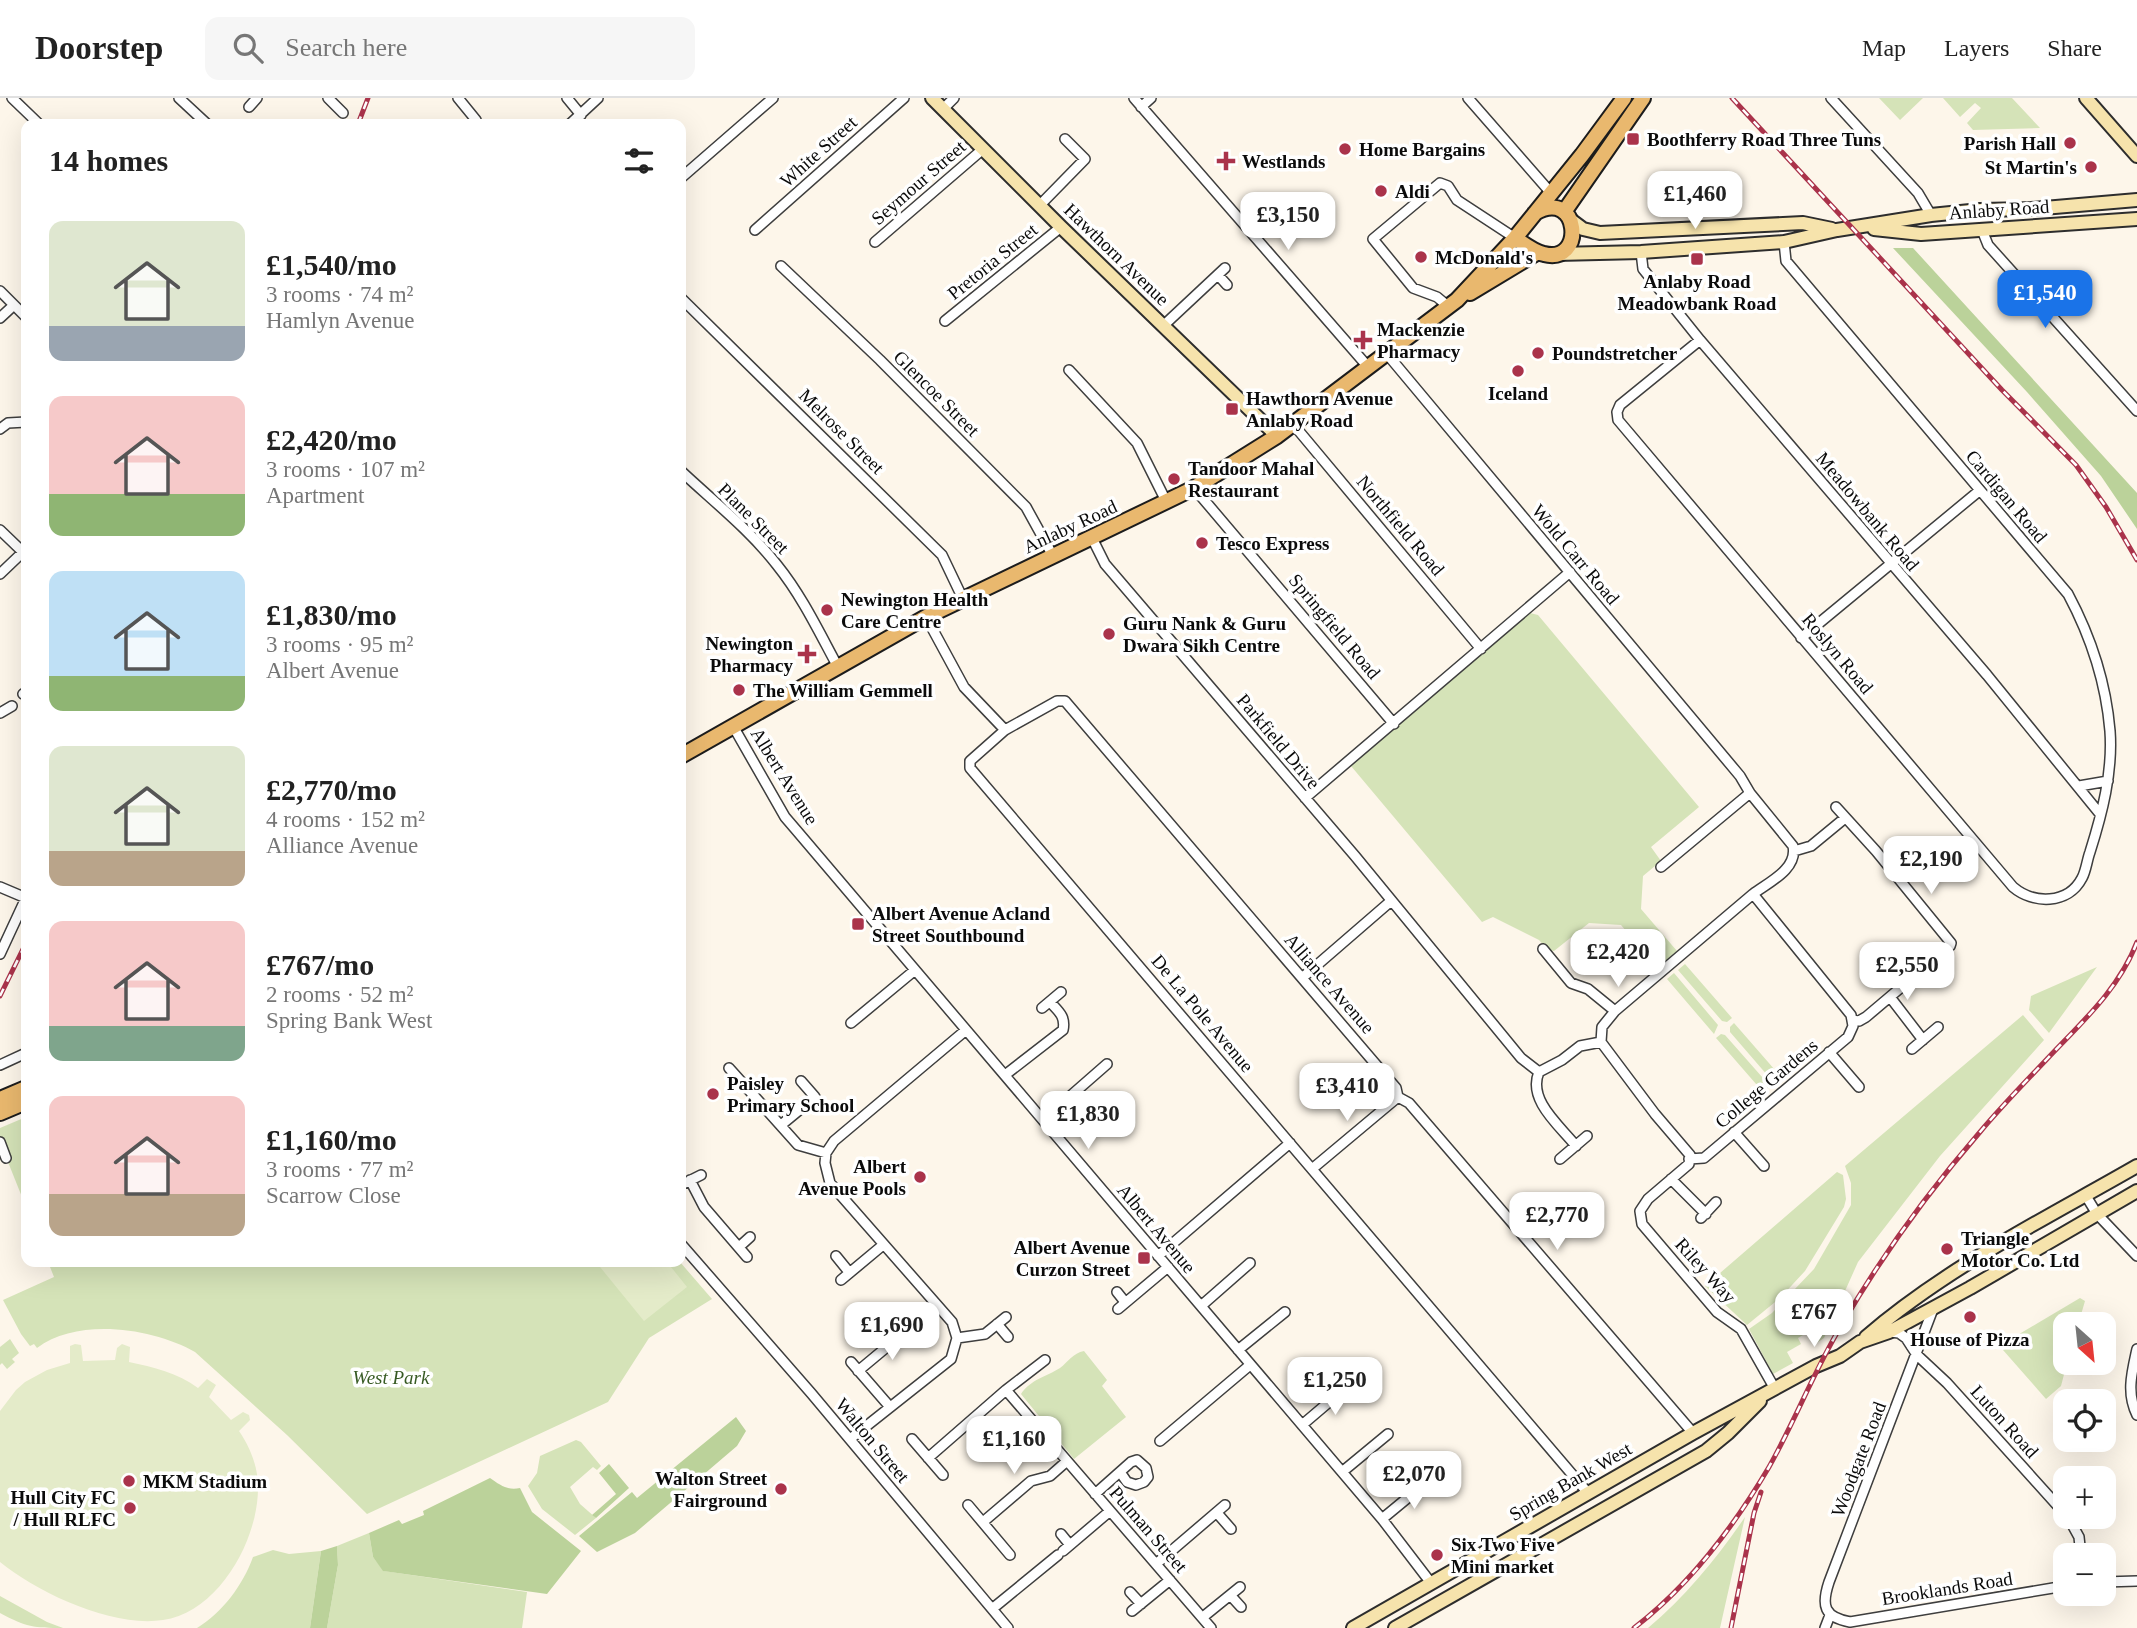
<!DOCTYPE html>
<html lang="en">
<head>
<meta charset="utf-8">
<style>
  :root { --surface:#fff; --page:#f6f6f6; --text:#222; --muted:#767676; --line:#e0e0e0; --accent:#1a73e8 }
  body { margin:0; font-family:"Times New Roman",serif; background:var(--page); color:var(--text); height:100vh; display:flex; flex-direction:column; font-size:26px; white-space:nowrap }
  * { box-sizing:border-box; margin:0 }
  p { font-size:23px; color:var(--muted) }
  .icon { flex:none; width:38px; height:38px; fill:none; stroke:currentColor; stroke-width:2; stroke-linecap:round; stroke-linejoin:round }
  .map { position:relative; flex:1; overflow:hidden }
  .sheet { position:absolute; left:21px; top:21px; width:665px; height:1148px; display:flex; flex-direction:column; background:var(--surface); border-radius:14px; box-shadow:0 7px 28px #0002 }
  .sheet>* { flex:none }
  .needle { width:46px; rotate:153deg }
  .controls { position:absolute; left:2053px; top:1214px; display:grid; gap:14px }
  .controls a { display:grid; place-items:center; width:63px; height:63px; border-radius:14px; background:var(--surface); box-shadow:0 7px 28px #0002; font-size:35px }
  .price { position:absolute; translate:-50% -60px; padding:0 16px; border-radius:14px; background:#fff; color:#222; font-size:23px; line-height:46px; filter:drop-shadow(0 2px 4px #0008) }
  .price::after { content:''; position:absolute; left:50%; top:42px; width:21px; height:16px; margin-left:-10px; background:inherit; clip-path:polygon(0 0,100% 0,50% 100%) }
  .price.selected { background:var(--accent); color:#fff }
  ul { padding:0; list-style:none }
  li { display:flex; align-items:center; gap:21px; height:175px; padding:0 28px }
  li span { display:grid; place-items:center; flex:none; width:196px; height:140px; border-radius:14px; color:#555 }
  li>.icon { margin-inline-start:auto }
  span .icon { width:84px; height:84px; fill:#fffc; stroke-width:1 }
  li b { font-size:30px }
  h2 { display:flex; justify-content:space-between; align-items:center; height:84px; padding:0 28px; font-size:30px }
  header { display:flex; align-items:center; gap:42px; box-sizing:border-box; height:98px; padding:0 35px; background:var(--surface); border-bottom:2px solid var(--line) }
  header strong { font-size:33px }
  nav { display:flex; gap:38px; margin-inline-start:auto; font-size:24px }
  .search { width:490px; height:63px; background:var(--page); display:flex; align-items:center; gap:18px; box-sizing:border-box; padding:0 24px; border-radius:14px; color:var(--muted); font-size:26px }
  .map>svg:first-child { display:block }
  .green { fill:#d5e3b8 }
  .forest { fill:#bbd29a }
  .pitch { fill:#e4ebc9 }
  .lines { fill:none; stroke-linecap:round; stroke-linejoin:round }
  .street-casing { stroke:#3e3e3e; stroke-width:12 }
  .secondary-casing { stroke:#2d2d2d; stroke-width:16 }
  .primary-casing { stroke:#1c1c1c; stroke-width:18 }
  .street { stroke:#fff; stroke-width:9 }
  .secondary { stroke:#f6e3ac; stroke-width:12 }
  .primary { stroke:#e9b86e; stroke-width:14 }
  .rail-casing { stroke:#aa334b; stroke-width:5 }
  .rail { stroke:#fff; stroke-width:2.5; stroke-dasharray:8; stroke-linecap:butt }
  .poi-dot { fill:#aa334b; stroke:#fff; stroke-width:2.5 }
  .labels { text-anchor:middle; stroke-width:7; stroke-linejoin:round; paint-order:stroke }
  .poi-label { font-size:19px; font-weight:bold; fill:#0b0b0b; stroke:#fff; text-anchor:start }
  .street-label { font-size:19px; fill:#0b0b0b; stroke:#fff }
  .park-label { font-size:19px; font-style:italic; fill:#375a23; stroke:#fff }
</style>
</head>
<body>
<header>
<strong>Doorstep</strong>
<div class="search"><svg class="icon" aria-label="search" viewBox="0 0 24 24"><circle cx="10" cy="10" r="6"/><path d="M15 15l6 6"/></svg>Search here</div>
<nav><a>Map</a><a>Layers</a><a>Share</a></nav>
</header>
<div class="map">
<svg width="2137" height="1530" viewBox="0 0 2137 1530">
  <rect width="100%" height="100%" fill="#fdf6ea"/>
  <path class="green" d="M1879,0h44l-23,22z
    M1943,0h69l28,30 -67,2 -6,-7 14,-15 -6,-5 -15,14z
    M1530,515l8,2 161,192 -48,40 10,14 -18,15 -2,33 36,42 -20,17 -36,-43 -32,-2 -35,28 -6,-1 -9,-10 -46,-23 -11,5 -131,-156z
    M1685,866l47,54 -5,4 -5,-1 -44,-51z
    M2097,869l-48,66 -20,-23 2,-14z
    M1674,875l44,52 -4,9 -47,-55z
    M2023,917l21,25 -104,116 -82,106 -34,76 -9,6 -7,-12 -10,6 3,6 -14,8 6,11 -20,11 -24,-45 23,-16 42,-44 37,-64v-22l-6,-17z
    M1734,925l47,54 -7,6 -44,-51v-5z
    M1721,936l4,1 45,51 -7,6 -47,-54z
    M26,1019v90l-26,-65v-14z
    M1837,1074l6,3 3,24 -2,8 -39,64 -25,27 -33,27 -42,-39z
    M48,1164h632l32,37 -63,39 -41,64 -241,112 -80,-79 -92,-83c-42,-24 -117,-35 -158,-4l-3,-4 -4,2 -9,-12 -18,-34 51,-23z
    M2080,1200l5,3 -7,24h-13v38h2l-6,23 -15,13 -43,-49 1,-7z
    M10,1241l9,14 -7,6 3,3 -8,7 -5,-6 -2,2v-18z
    M1084,1253l23,29 -5,6 24,31 -52,42 -53,-65c10,-15 25,-17 39,-26 8,-6 13,-15 24,-17z
    M576,1342l5,2 20,24 -4,4 -4,-3 -23,20 10,17 16,14 -21,17 -33,-26 -14,-23 9,-13 3,-17z
    M1745,1419l-25,111h-72c38,-32 69,-70 97,-111z
    M369,1435l4,24 11,14 143,21 -5,36h-195l11,-63 -1,-19z
    M273,1452l16,4 32,-3 -11,77h-113c25,-15 46,-43 56,-71z
    M0,1498l47,26 16,6c-29,0 -37,-1 -63,-15z"/>
  <path class="forest" d="M1893,150h20l224,245v36l-36,-53 -74,-84z
    M736,1319l10,14 -9,15 -102,87 -38,19 -18,-16 53,-44 5,6z
    M609,1366l20,24 -33,30 -4,-3 24,-21 -17,-21z
    M490,1380c10,7 18,13 30,10l12,24 49,39 -34,43 -164,-23 -10,-14 -4,-24 30,-13 3,4 22,-9 -1,-4z
    M337,1448l1,19 -11,63h-17l11,-77z"/>
  <path class="pitch" d="M596,1164h71l20,25 -43,34z
    M75,1246l6,1 2,16 32,-1 2,-12 5,-4 8,3 -1,15c24,5 49,11 69,26l9,-9 9,6 -7,12 22,23 12,-8 6,3 1,5 -11,11c11,16 19,36 19,55 1,53 -39,126 -95,134 -50,8 -125,-27 -163,-58v-151l16,-21 9,-8 22,-12 23,-7v-17z"/>
  <g class="lines">
    <g class="street-casing">
      <path id="street" d="M12,0l27,26
        M179,0l28,26
        M328,0l15,15
        M458,0l18,22
        M567,0l14,17
        M1134,0l235,270
        M1468,0l83,95
        M1831,0l87,95 13,22
        M249,9l8,-9
        M1141,9l10,-9
        M943,11l11,-11
        M570,26l28,-26
        M681,80l92,-80
        M1040,107l45,-46 -20,-20
        M755,132l149,-132
        M1982,132l6,15 149,166
        M875,144l108,-93
        M1641,154l2,17 57,71 287,335 113,139
        M781,168l99,94 146,147 27,49
        M1218,177l9,10
        M0,193l26,26
        M681,200l261,257 21,44
        M1449,209l-12,-10 -24,-9 -40,-49 67,-56 8,3 9,14 58,38
        M0,220l14,-13
        M945,223l116,-94
        M1163,228l62,-58
        M1700,242l-80,65 -3,7 1,8 395,467c20,17 55,18 69,-9 4,-7 5,-18 8,-26 12,-38 23,-80 20,-121 -4,-48 -19,-94 -42,-137l-282,-333 -2,-19
        M1387,256l353,422 10,17 43,53c5,23 -24,36 -40,48l98,121 2,11 -5,11 -144,121 -15,1
        M1069,272l68,73 29,58
        M1293,326l188,225
        M0,331l8,-6 18,-1
        M681,373c32,30 69,59 96,94 25,31 42,67 61,102
        M1194,390l200,236
        M0,432l26,25
        M1092,440l13,26 250,292 166,202 18,14 23,-12 18,-14 21,-4
        M0,476l23,-22
        M926,519l38,70 41,43
        M1801,540l178,-147
        M23,596l3,-2
        M0,615l12,-7
        M733,628l52,91 12,14 585,688 49,64
        M2079,688l29,-5
        M1305,700l265,-226
        M1836,709l40,44 75,92 -1,3 -84,71 -7,4 -7,-1
        M1794,753l17,-5 34,-28
        M1661,769l89,-74
        M0,789l26,11
        M1753,796l-138,117 -13,16 -1,15 54,72 35,41 -1,9 -41,35 -8,12 2,13 75,88 24,17 34,60
        M1543,851l28,34 17,6 27,22
        M0,856l26,-56
        M1302,880l89,-77
        M1890,899l33,43
        M1042,910l19,-16
        M851,925l64,-53
        M1912,951l26,-22
        M1829,954l30,35
        M0,967l26,-12
        M729,970l69,77 28,8
        M1539,974c-12,28 21,54 37,74
        M1005,977l58,-45c3,-14 -5,-19 -13,-28
        M1043,1022l64,-56
        M781,1027l34,-28 -14,-16
        M1734,1034l30,34
        M0,1044l6,16
        M1560,1061l27,-23
        M1312,1071l86,-72
        M1671,1081l35,35
        M690,1082l14,27 43,50
        M681,1087l20,-10
        M2086,1098l11,18 40,42
        M1701,1120l15,-16
        M681,1146l130,149 197,235
        M739,1149l11,-10
        M836,1158l13,16
        M1158,1158l132,-113
        M841,1182l42,-35
        M1117,1194l8,10
        M1201,1208l49,-43
        M1118,1211l50,-42
        M1933,1211l-104,273c-8,24 -5,35 21,40l215,-36
        M997,1226l11,13
        M1889,1234l10,1 7,5 11,17 30,28 118,131
        M957,1240l28,-4 21,-17
        M2137,1251c-5,23 -11,44 0,66
        M1238,1252l47,-38
        M851,1264l39,45
        M858,1273l48,-40
        M1006,1292l205,238
        M1302,1327l47,-40
        M850,1341l101,-80 6,-21 -5,-16 -122,-139 -5,-20 1,-10 8,-12 132,-111
        M912,1341l31,36
        M1160,1343l90,-76
        M928,1360l78,-68 39,-30
        M1342,1374l46,-38
        M1588,1395l-618,-725v-7l35,-31 52,-29h8l331,387 2,9 11,6 284,330
        M1095,1396l36,-32 6,-2 9,8 2,9 -4,5 -8,3 -9,-3 -7,-10
        M968,1407l42,50
        M1217,1415l14,16
        M2068,1419l11,20 2,19
        M1382,1421l46,-38
        M983,1424l48,-41 19,-5 17,-15
        M1061,1436l9,11
        M1063,1453l47,-40
        M1156,1466l69,-59
        M2104,1484l33,-1
        M1130,1494l11,12
        M1231,1498l10,11
        M992,1511l66,-54
        M1132,1513l38,-31
        M1203,1519l37,-30
        M1825,1530l5,-13"/>
    </g>
    <g class="secondary-casing">
      <path id="secondary" d="M932,0l129,129 216,209
        M2086,0l51,58
        M1571,122l12,9 17,4 203,-10 29,6
        M1874,131l47,5 216,-15
        M1557,156l84,-2 143,-10 53,-12 94,-15 49,-5 51,-1 106,-9
        M1866,1239c81,-70 179,-118 271,-171
        M1353,1530l340,-195 123,-67 24,-10 20,-14 29,-10 81,-44 167,-97
        M1395,1530l311,-177 22,-18 32,-32"/>
    </g>
    <g class="primary-casing">
      <path id="primary" d="M1564,114l79,-114
        M1515,140c9,6 19,14 29,16 42,11 36,-67 -9,-41
        M1470,195l68,-41
        M681,658l245,-139 268,-129 83,-52 180,-136 58,-62 67,-83 42,-57
        M0,1001l26,-11
        M0,1015l26,-11"/>
    </g>
    <use href="#street" class="street"/>
    <use href="#secondary" class="secondary"/>
    <use href="#primary" class="primary"/>
    <g class="rail-casing">
      <path id="rail" d="M1732,0l270,292 74,75 30,42 31,53
        M358,26l10,-26
        M0,898l26,-53
        M1634,1530c56,-43 99,-100 135,-161 26,-46 45,-96 72,-141 40,-69 87,-134 139,-194 21,-25 45,-50 68,-74 34,-36 71,-69 89,-116
        M1731,1530l23,-115 7,-21"/>
    </g>
    <use href="#rail" class="rail"/>
  </g>
  <g class="poi-dot">
    <rect x="1626" y="34" width="14" height="14" rx="3.5"/>
    <circle cx="2070" cy="45" r="7"/>
    <circle cx="1345" cy="51" r="7"/>
    <path d="M1222.5 52.5h7v7h7v7h-7v7h-7v-7h-7v-7h7z"/>
    <circle cx="2091" cy="69" r="7"/>
    <circle cx="1381" cy="93" r="7"/>
    <circle cx="1421" cy="159" r="7"/>
    <rect x="1690" y="154" width="14" height="14" rx="3.5"/>
    <path d="M1359.5 231.5h7v7h7v7h-7v7h-7v-7h-7v-7h7z"/>
    <circle cx="1538" cy="255" r="7"/>
    <circle cx="1518" cy="273" r="7"/>
    <rect x="1225" y="304" width="14" height="14" rx="3.5"/>
    <circle cx="1174" cy="381" r="7"/>
    <circle cx="1202" cy="445" r="7"/>
    <circle cx="827" cy="512" r="7"/>
    <circle cx="1109" cy="536" r="7"/>
    <path d="M803.5 545.5h7v7h7v7h-7v7h-7v-7h-7v-7h7z"/>
    <circle cx="739" cy="592" r="7"/>
    <rect x="851" y="819" width="14" height="14" rx="3.5"/>
    <circle cx="713" cy="996" r="7"/>
    <circle cx="920" cy="1079" r="7"/>
    <circle cx="1947" cy="1151" r="7"/>
    <rect x="1137" y="1153" width="14" height="14" rx="3.5"/>
    <circle cx="1970" cy="1219" r="7"/>
    <circle cx="129" cy="1383" r="7"/>
    <circle cx="781" cy="1391" r="7"/>
    <circle cx="130" cy="1410" r="7"/>
    <circle cx="1437" cy="1457" r="7"/>
  </g>
  <g class="labels">
    <g class="poi-label">
      <text x="1647" y="48">Boothferry Road Three Tuns</text>
      <text x="2056" y="52" text-anchor="end">Parish Hall</text>
      <text x="1359" y="58">Home Bargains</text>
      <text x="1242" y="70">Westlands</text>
      <text x="2077" y="76" text-anchor="end">St Martin's</text>
      <text x="1395" y="100">Aldi</text>
      <text x="1435" y="166">McDonald's</text>
      <text x="1697" y="190" text-anchor="middle">Anlaby Road<tspan x="1697" dy="22">Meadowbank Road</tspan></text>
      <text x="1377" y="238">Mackenzie<tspan x="1377" dy="22">Pharmacy</tspan></text>
      <text x="1552" y="262">Poundstretcher</text>
      <text x="1518" y="302" text-anchor="middle">Iceland</text>
      <text x="1246" y="307">Hawthorn Avenue<tspan x="1246" dy="22">Anlaby Road</tspan></text>
      <text x="1188" y="377">Tandoor Mahal<tspan x="1188" dy="22">Restaurant</tspan></text>
      <text x="1216" y="452">Tesco Express</text>
      <text x="841" y="508">Newington Health<tspan x="841" dy="22">Care Centre</tspan></text>
      <text x="1123" y="532">Guru Nank &amp; Guru<tspan x="1123" dy="22">Dwara Sikh Centre</tspan></text>
      <text x="793" y="552" text-anchor="end">Newington<tspan x="793" dy="22">Pharmacy</tspan></text>
      <text x="753" y="599">The William Gemmell</text>
      <text x="872" y="822">Albert Avenue Acland<tspan x="872" dy="22">Street Southbound</tspan></text>
      <text x="727" y="992">Paisley<tspan x="727" dy="22">Primary School</tspan></text>
      <text x="906" y="1075" text-anchor="end">Albert<tspan x="906" dy="22">Avenue Pools</tspan></text>
      <text x="1961" y="1147">Triangle<tspan x="1961" dy="22">Motor Co. Ltd</tspan></text>
      <text x="1130" y="1156" text-anchor="end">Albert Avenue<tspan x="1130" dy="22">Curzon Street</tspan></text>
      <text x="1970" y="1248" text-anchor="middle">House of Pizza</text>
      <text x="767" y="1387" text-anchor="end">Walton Street<tspan x="767" dy="22">Fairground</tspan></text>
      <text x="143" y="1390">MKM Stadium</text>
      <text x="116" y="1406" text-anchor="end">Hull City FC<tspan x="116" dy="22">/ Hull RLFC</tspan></text>
      <text x="1451" y="1453">Six Two Five<tspan x="1451" dy="22">Mini market</tspan></text>
    </g>
    <g class="street-label">
      <text transform="translate(818 53) rotate(-42)" y="7">White Street</text>
      <text transform="translate(918 84) rotate(-41)" y="7">Seymour Street</text>
      <text transform="translate(1999 111) rotate(-4)" y="7">Anlaby Road</text>
      <text transform="translate(1117 156) rotate(44)" y="7">Hawthorn Avenue</text>
      <text transform="translate(992 163) rotate(-39)" y="7">Pretoria Street</text>
      <text transform="translate(937 295) rotate(45)" y="7">Glencoe Street</text>
      <text transform="translate(842 333) rotate(45)" y="7">Melrose Street</text>
      <text transform="translate(2007 398) rotate(50)" y="7">Cardigan Road</text>
      <text transform="translate(1868 413) rotate(50)" y="7">Meadowbank Road</text>
      <text transform="translate(754 420) rotate(45)" y="7">Plane Street</text>
      <text transform="translate(1401 427) rotate(50)" y="7">Northfield Road</text>
      <text transform="translate(1070 428) rotate(-25)" y="7">Anlaby Road</text>
      <text transform="translate(1576 456) rotate(50)" y="7">Wold Carr Road</text>
      <text transform="translate(1335 528) rotate(50)" y="7">Springfield Road</text>
      <text transform="translate(1838 555) rotate(50)" y="7">Roslyn Road</text>
      <text transform="translate(1279 643) rotate(50)" y="7">Parkfield Drive</text>
      <text transform="translate(785 678) rotate(58)" y="7">Albert Avenue</text>
      <text transform="translate(1330 885) rotate(49)" y="7">Alliance Avenue</text>
      <text transform="translate(1203 915) rotate(50)" y="7">De La Pole Avenue</text>
      <text transform="translate(1766 985) rotate(-40)" y="7">College Gardens</text>
      <text transform="translate(1157 1130) rotate(50)" y="7">Albert Avenue</text>
      <text transform="translate(1706 1172) rotate(48)" y="7">Riley Way</text>
      <text transform="translate(2005 1323) rotate(48)" y="7">Luton Road</text>
      <text transform="translate(873 1342) rotate(50)" y="7">Walton Street</text>
      <text transform="translate(1858 1361) rotate(-69)" y="7">Woodgate Road</text>
      <text transform="translate(1570 1383) rotate(-30)" y="7">Spring Bank West</text>
      <text transform="translate(1149 1431) rotate(49)" y="7">Pulman Street</text>
      <text transform="translate(1947 1490) rotate(-9)" y="7">Brooklands Road</text>
    </g>
    <g class="park-label">
      <text x="391" y="1286">West Park</text>
    </g>
  </g>
</svg>
<div class="controls">
<a><svg class="needle" viewBox="-14 -14 28 28"><path d="M0-13l5 13h-10z" fill="#e53935"/><path d="M0 13l5-13h-10z" fill="#767676"/></svg></a>
<a><svg class="icon" aria-label="locate" viewBox="0 0 24 24"><circle cx="12" cy="12" r="6"/><path d="M12 2v4M12 18v4M2 12h4M18 12h4"/></svg></a>
<a>+</a>
<a>−</a>
</div>
<b class="price" style="left:1695px;top:133px">£1,460</b>
<b class="price" style="left:1288px;top:154px">£3,150</b>
<b class="price selected" style="left:2045px;top:232px">£1,540</b>
<b class="price" style="left:1931px;top:798px">£2,190</b>
<b class="price" style="left:1618px;top:891px">£2,420</b>
<b class="price" style="left:1907px;top:904px">£2,550</b>
<b class="price" style="left:1347px;top:1025px">£3,410</b>
<b class="price" style="left:1088px;top:1053px">£1,830</b>
<b class="price" style="left:1557px;top:1154px">£2,770</b>
<b class="price" style="left:1814px;top:1251px">£767</b>
<b class="price" style="left:892px;top:1264px">£1,690</b>
<b class="price" style="left:1335px;top:1319px">£1,250</b>
<b class="price" style="left:1014px;top:1378px">£1,160</b>
<b class="price" style="left:1414px;top:1413px">£2,070</b>
<section class="sheet">
<h2>14 homes<svg class="icon" aria-label="filters" viewBox="0 0 24 24"><path d="M4 7h16M4 17h16"/><circle cx="9" cy="7" r="2"/><circle cx="15" cy="17" r="2"/></svg></h2>
<ul>
<li><span style="background:linear-gradient(#dfe7d0 75%,#9aa5b1 0)"><svg class="icon" aria-label="home" viewBox="0 0 24 24"><path d="M3 11l9-7 9 7M6 9v11h12V9"/></svg></span><div><b>£1,540/mo</b><p>3 rooms · 74 m²</p><p>Hamlyn Avenue</p></div></li>
<li><span style="background:linear-gradient(#f6c9c9 70%,#8fb573 0)"><svg class="icon" aria-label="home" viewBox="0 0 24 24"><path d="M3 11l9-7 9 7M6 9v11h12V9"/></svg></span><div><b>£2,420/mo</b><p>3 rooms · 107 m²</p><p>Apartment</p></div></li>
<li><span style="background:linear-gradient(#bfe0f5 75%,#8fb573 0)"><svg class="icon" aria-label="home" viewBox="0 0 24 24"><path d="M3 11l9-7 9 7M6 9v11h12V9"/></svg></span><div><b>£1,830/mo</b><p>3 rooms · 95 m²</p><p>Albert Avenue</p></div></li>
<li><span style="background:linear-gradient(#dfe7d0 75%,#b9a48a 0)"><svg class="icon" aria-label="home" viewBox="0 0 24 24"><path d="M3 11l9-7 9 7M6 9v11h12V9"/></svg></span><div><b>£2,770/mo</b><p>4 rooms · 152 m²</p><p>Alliance Avenue</p></div></li>
<li><span style="background:linear-gradient(#f6c9c9 75%,#7fa58c 0)"><svg class="icon" aria-label="home" viewBox="0 0 24 24"><path d="M3 11l9-7 9 7M6 9v11h12V9"/></svg></span><div><b>£767/mo</b><p>2 rooms · 52 m²</p><p>Spring Bank West</p></div></li>
<li><span style="background:linear-gradient(#f6c9c9 70%,#b9a48a 0)"><svg class="icon" aria-label="home" viewBox="0 0 24 24"><path d="M3 11l9-7 9 7M6 9v11h12V9"/></svg></span><div><b>£1,160/mo</b><p>3 rooms · 77 m²</p><p>Scarrow Close</p></div></li>
</ul>
</section>
</div>
</body>
</html>
